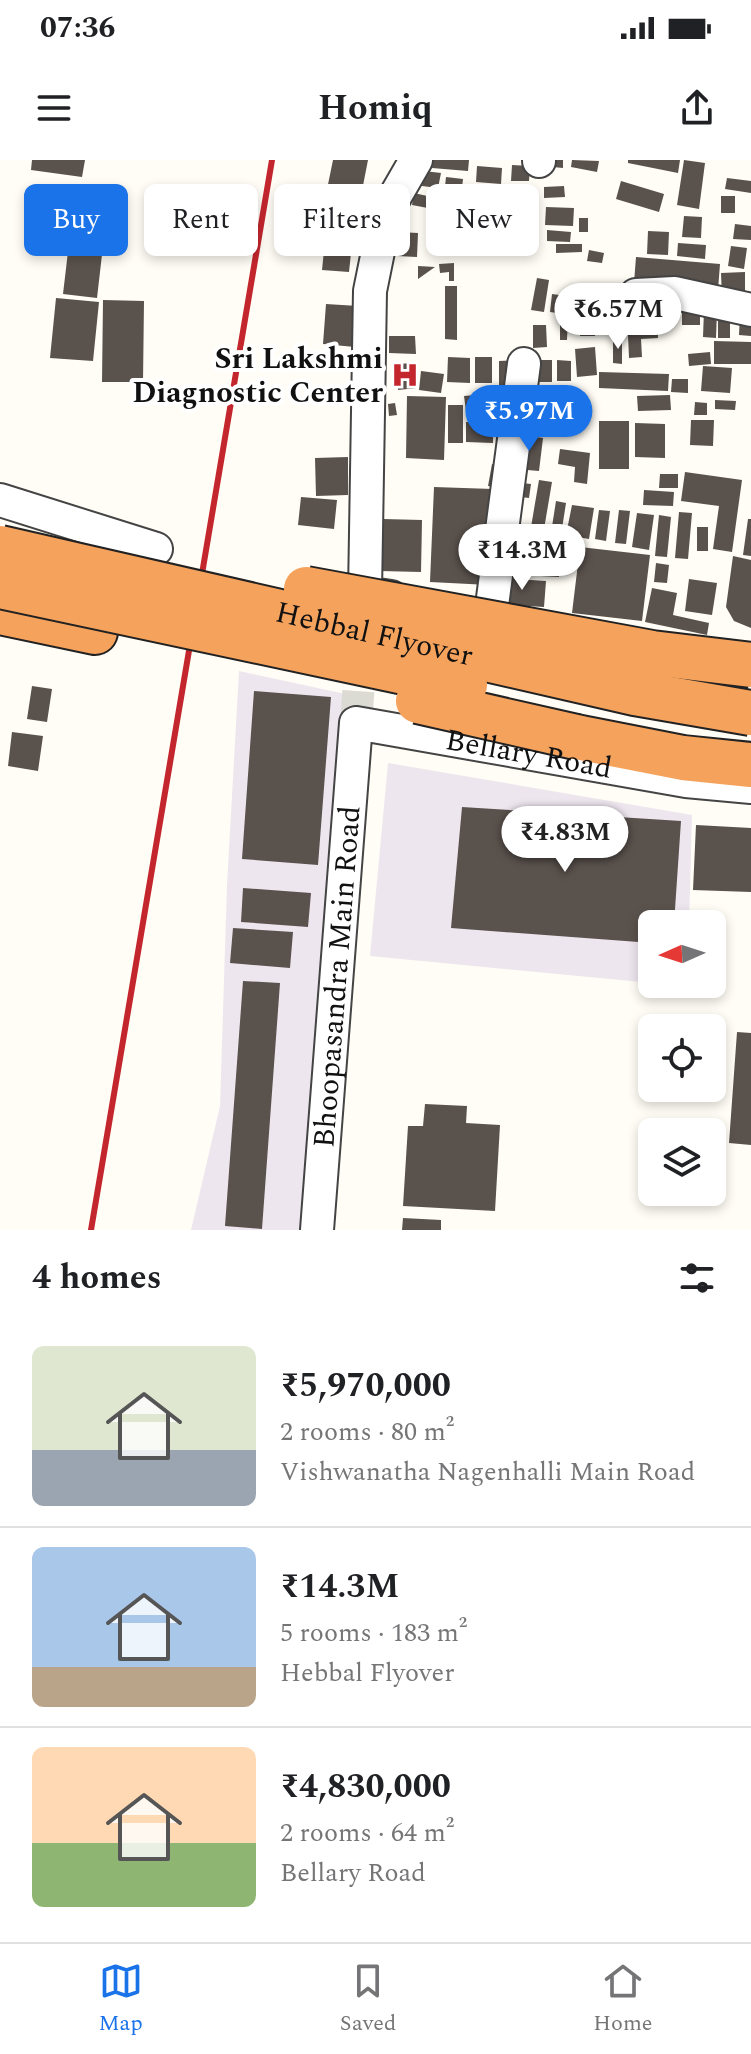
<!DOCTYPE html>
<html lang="en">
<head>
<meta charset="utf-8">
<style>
  :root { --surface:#fff; --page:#f6f6f6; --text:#202124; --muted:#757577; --line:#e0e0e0; --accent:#1a73e8 }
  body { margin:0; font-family:Spectral,serif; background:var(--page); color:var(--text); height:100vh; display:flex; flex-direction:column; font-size:30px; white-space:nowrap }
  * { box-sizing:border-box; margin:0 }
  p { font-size:26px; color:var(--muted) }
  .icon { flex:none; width:44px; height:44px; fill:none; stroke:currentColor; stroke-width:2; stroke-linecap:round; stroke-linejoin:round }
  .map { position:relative; height:1070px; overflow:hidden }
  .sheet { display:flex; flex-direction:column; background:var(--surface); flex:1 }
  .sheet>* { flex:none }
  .guide { position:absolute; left:24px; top:24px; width:704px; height:72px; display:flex; gap:16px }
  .needle { width:52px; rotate:267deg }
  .controls { position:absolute; left:638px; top:750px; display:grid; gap:16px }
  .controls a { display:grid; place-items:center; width:88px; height:88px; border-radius:12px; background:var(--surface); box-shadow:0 4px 12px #0003; font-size:40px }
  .price { position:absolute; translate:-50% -68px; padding:0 18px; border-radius:28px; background:#fff; color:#222; font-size:26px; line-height:52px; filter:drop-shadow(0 2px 4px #0008) }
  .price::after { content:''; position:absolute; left:50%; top:48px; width:24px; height:18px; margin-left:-12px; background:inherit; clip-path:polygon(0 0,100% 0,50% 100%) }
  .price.on { background:var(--accent); color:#fff }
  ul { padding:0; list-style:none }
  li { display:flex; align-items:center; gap:24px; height:200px; padding:0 32px }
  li+li { border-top:2px solid var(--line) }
  li span { display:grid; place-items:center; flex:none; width:224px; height:160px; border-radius:12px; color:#555 }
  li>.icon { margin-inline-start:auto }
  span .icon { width:96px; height:96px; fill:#fffc; stroke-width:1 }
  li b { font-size:34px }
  h2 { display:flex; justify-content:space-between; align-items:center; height:96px; padding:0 32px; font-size:34px }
  .pill { padding:0 28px; border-radius:12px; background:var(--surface); box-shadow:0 4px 12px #0003; font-size:28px; line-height:72px }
  .pill.on { background:var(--accent); color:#fff }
  .status { display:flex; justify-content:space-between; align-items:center; height:56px; padding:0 40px; background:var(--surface); direction:ltr }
  .status svg { height:22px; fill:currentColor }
  header { display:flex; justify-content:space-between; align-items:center; height:104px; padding:0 32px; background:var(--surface); font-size:36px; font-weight:700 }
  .tabs { display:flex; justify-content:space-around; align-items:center; height:112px; border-top:2px solid var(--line); background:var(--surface); font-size:22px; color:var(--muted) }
  .tabs a { display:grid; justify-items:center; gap:4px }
  .tabs .on { color:var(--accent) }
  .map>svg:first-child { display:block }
  .industrial { fill:#eee6ef }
  .building { fill:#5a524d }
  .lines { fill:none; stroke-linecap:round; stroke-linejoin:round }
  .minor-tunnel { stroke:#dbdad3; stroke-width:32; stroke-dasharray:32 16; stroke-linecap:butt }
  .minor-casing { stroke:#444; stroke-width:36 }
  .highway-casing { stroke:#222; stroke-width:48 }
  .minor { stroke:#fff; stroke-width:32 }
  .highway { stroke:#f5a25d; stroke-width:44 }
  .rail { stroke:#c4262e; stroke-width:6 }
  .highway-bridge-casing { stroke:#222; stroke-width:48; stroke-linecap:butt }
  .highway-bridge { stroke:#f5a25d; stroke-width:44 }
  .labels { text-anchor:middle; stroke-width:8; stroke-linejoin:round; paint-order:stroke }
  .poi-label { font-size:30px; font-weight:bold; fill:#111; stroke:#fff; text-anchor:end }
  .street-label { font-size:30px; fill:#111; stroke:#fff }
</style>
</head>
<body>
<div class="status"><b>07:36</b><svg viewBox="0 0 49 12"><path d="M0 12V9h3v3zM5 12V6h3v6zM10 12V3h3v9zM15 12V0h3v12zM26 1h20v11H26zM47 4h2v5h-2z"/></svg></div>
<header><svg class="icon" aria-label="menu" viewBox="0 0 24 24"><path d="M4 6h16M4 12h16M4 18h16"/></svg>Homiq<svg class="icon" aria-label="share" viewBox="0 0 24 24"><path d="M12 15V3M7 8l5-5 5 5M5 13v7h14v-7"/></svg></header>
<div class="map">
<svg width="751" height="1070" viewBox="0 0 751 1070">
  <rect width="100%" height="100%" fill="#fffdf5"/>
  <path class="industrial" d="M239,511l111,24 -47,535h-112l29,-124 7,-221z
    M388,603l304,52 -3,109h-37v59l-282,-27z"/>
  <path class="building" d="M32,0h53l-3,17 -51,-7z
    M333,0h35l-10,51 -34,-7z
    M433,0h36l-1,11 -36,-3z
    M543,0h20v8l-20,-2z
    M572,0l27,1 -2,11 -26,-5z
    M628,0h52l-2,13 -50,-10z
    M684,0l21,3 -6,46 -22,-4z
    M512,5l18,1 -1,15h-18z
    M477,6l25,2 -1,16 -25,-2z
    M424,11l17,2 -3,15 -16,-2z
    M446,17l17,2 -2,19 -17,-2z
    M727,18l24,3v12l-26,-4z
    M621,21l43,13 -5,18 -43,-13z
    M564,26l1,11 -21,1v-11z
    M477,28l52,3 -2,22 -51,-2z
    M414,33l22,5 -3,11 -21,-4z
    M721,36h14v17h-14z
    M447,40l15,3 -4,16 -14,-3z
    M546,47l28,1 -1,18 -28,-1z
    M684,56l18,1 -1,21 -19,-1z
    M579,58h9v14h-9z
    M488,60l1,22 -15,1 -2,-22z
    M493,62l31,1v18h-31z
    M735,64l16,2v14l-18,-1z
    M547,70l24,2 -1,10 -23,-1z
    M326,71l27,3 -4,38 -27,-2z
    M648,71l21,1 -1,23 -21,-1z
    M398,72l20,1 -1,24 -20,-1z
    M69,83l34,3 -6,52 -34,-4z
    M515,83l16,1 -1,10 -16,-1z
    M678,83l28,2 -1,14 -28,-3z
    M556,84h26v8l-26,1z
    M731,86l16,2 -3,21 -16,-3z
    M589,90l15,3 -2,10 -15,-2z
    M636,97l84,7 -2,26 -84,-7z
    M454,103v18h-5v-9l-9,1 -1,-9z
    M418,106l17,1 -17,12z
    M745,112v25l-23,1 -1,-25z
    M537,118l12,2 -5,32 -13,-2z
    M596,124l37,7 -5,27 -37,-7z
    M445,126h12v54l-12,-1z
    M552,134l29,4 -2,18 -29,-4z
    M56,138l43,4 -6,59 -43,-3z
    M677,138v17l-38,1 -1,-17z
    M103,140l41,1 -1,81h-41z
    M326,144l32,2 -3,41 -32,-3z
    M682,144h18v21h-18z
    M704,150l13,1 -1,27 -13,-1z
    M730,153v25h-12v-24z
    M740,154h11v22l-12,-1z
    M618,156l1,18 -17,1 -1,-18z
    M560,157h8l-1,23h-7z
    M579,161h15l1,15h-15z
    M657,161l1,17 -17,1 1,18 -13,1 -1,-23 18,-1v-12z
    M533,165h13l1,22 -14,1z
    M389,176h26l1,18 -27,-1z
    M613,179h9v25l-9,-1z
    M714,181l37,1v22h-37z
    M595,187l2,28 -20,2 -2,-28z
    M710,192l1,12 -22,2 -1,-12z
    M448,197l22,1v25l-23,-1z
    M475,197h17v26h-17z
    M518,200l1,30h-20v-29z
    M531,200h21v22h-22z
    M557,200l14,1v20h-14z
    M415,203l2,25 -19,2 -2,-26z
    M703,206l29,2 -2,25 -29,-2z
    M421,211l23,3 -3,19 -22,-3z
    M599,212l70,2 -1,17 -69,-3z
    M672,219h16v14l-17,-1z
    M540,231l1,18 -12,1 -1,-18z
    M487,234l1,15 -22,2 -2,-15z
    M670,235l1,15 -33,1 -1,-15z
    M407,236l39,1 -2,63 -38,-2z
    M715,240l21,1 -1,9 -20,-1z
    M695,242l12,1v12h-13z
    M395,243l2,12 -8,1 -1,-12z
    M448,245h15v38h-15z
    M691,260h23l-1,26 -23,-1z
    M599,261h30v48h-30z
    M466,262l27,1v20l-27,-1z
    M635,263l30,1v34l-30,-1z
    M520,275l23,3 -4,33 -23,-2z
    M560,289l30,4 -3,31 -13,-2 1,-15 -17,-3z
    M348,297v38l-32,1 -1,-38z
    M492,304l10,2 -4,22 -10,-2z
    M685,312l57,8 -10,72 -19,-3 6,-43 -38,-5z
    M660,314h18v14h-19z
    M539,320l13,2 -9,53 -13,-2z
    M514,322l17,2 -2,14 -17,-2z
    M434,327l59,2 -4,96 -59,-3z
    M644,330l30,2 -1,14 -30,-1z
    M301,337l36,3 -3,29 -36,-4z
    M556,341l10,2 -5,32 -10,-2z
    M572,345l22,3 -5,31 -23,-4z
    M599,350l11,1 -4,30 -11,-2z
    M619,350l11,1 -4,33 -11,-1z
    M679,352l13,1 -4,46 -13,-1z
    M637,353l17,2 -5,35 -17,-3z
    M659,355l12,2 -4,40 -12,-1z
    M383,359l39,1 -1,52 -40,-1z
    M748,359h3v37l-8,-1z
    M697,367h11v24h-11z
    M507,378l54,4 -2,35 -54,-3z
    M580,387l70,8 -8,66 -70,-8z
    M733,396l18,4v68l-17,-7 -8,-14z
    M656,403l13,2 -2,18 -13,-1z
    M500,418l46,3 -2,26 -46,-3z
    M689,419l28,4 -5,32 -27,-4z
    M652,428l25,5 -4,22 36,8 -2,12 -62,-13z
    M32,526l20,3 -5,33 -20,-3z
    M254,531l77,6 -13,168 -76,-6z
    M12,572l31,4 -5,35 -30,-5z
    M462,647l219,14 -7,103h-22v19l-201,-15z
    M696,665l55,3v64l-58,-2z
    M243,728l68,5 -3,34 -67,-5z
    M233,768l60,4 -3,36 -60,-5z
    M243,821l37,2 -18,246 -37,-3z
    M737,872l14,1v112l-22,-2z
    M425,944l42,2 -1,17 34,2 -5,86 -92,-5 5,-80h15z
    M403,1058l38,2v10h-39z"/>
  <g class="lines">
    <path class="minor-tunnel" d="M356,563l6,-81"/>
    <g class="minor-casing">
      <g id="minor">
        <path d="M539,1v-1"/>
        <path d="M636,135l39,-2 76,17"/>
        <path d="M0,340l156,49"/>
        <path d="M391,437l-26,-4 5,-302 16,-79 30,-52"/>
        <path d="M491,453l33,-249"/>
        <path id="s1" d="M317,1070l39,-507 330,58 65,6"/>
      </g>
    </g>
    <g class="highway-casing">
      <path id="highway" d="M0,452l95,20
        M576,577l107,21 68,7"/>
    </g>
    <use href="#minor" class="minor"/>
    <use href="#highway" class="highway"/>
    <path class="rail" d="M91,1070l181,-1070"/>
    <g class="highway-bridge-casing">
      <g id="highway-bridge">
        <path id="s2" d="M0,388l635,145 116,20"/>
        <path d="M0,426l465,99"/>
        <path d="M306,429l346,64 99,12"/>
        <path d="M418,541l158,36"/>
      </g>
    </g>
    <use href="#highway-bridge" class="highway-bridge"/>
  </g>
  <defs>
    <g id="hospital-bare" transform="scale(2.16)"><path d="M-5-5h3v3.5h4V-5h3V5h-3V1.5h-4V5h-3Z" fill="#c4262e" stroke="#fff" stroke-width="2.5" paint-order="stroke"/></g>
  </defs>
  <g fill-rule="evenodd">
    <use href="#hospital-bare" x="405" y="215"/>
  </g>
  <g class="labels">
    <g class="poi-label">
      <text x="383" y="208">Sri Lakshmi<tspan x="383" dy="34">Diagnostic Center</tspan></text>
    </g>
    <g class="street-label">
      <text dy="10" stroke="none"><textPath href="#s2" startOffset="384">Hebbal Flyover</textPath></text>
      <text dy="10" stroke="none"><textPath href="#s1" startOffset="684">Bellary Road</textPath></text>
      <text dy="10" stroke="none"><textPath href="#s1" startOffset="254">Bhoopasandra Main Road</textPath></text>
    </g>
  </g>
</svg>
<div class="controls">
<a><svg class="needle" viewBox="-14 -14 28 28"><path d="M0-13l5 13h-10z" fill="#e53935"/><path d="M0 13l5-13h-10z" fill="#757577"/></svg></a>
<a><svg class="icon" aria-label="locate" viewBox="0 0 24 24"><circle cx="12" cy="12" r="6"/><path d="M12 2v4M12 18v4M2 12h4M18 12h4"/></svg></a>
<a><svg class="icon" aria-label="layers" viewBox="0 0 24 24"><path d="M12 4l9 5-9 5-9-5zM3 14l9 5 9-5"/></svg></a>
</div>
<b class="price" style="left:618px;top:191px">₹6.57M</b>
<b class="price on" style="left:529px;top:293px">₹5.97M</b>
<b class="price" style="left:522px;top:432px">₹14.3M</b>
<b class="price" style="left:565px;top:714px">₹4.83M</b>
<div class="guide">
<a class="pill on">Buy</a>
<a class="pill">Rent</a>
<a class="pill">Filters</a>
<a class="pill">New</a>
</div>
</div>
<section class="sheet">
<h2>4 homes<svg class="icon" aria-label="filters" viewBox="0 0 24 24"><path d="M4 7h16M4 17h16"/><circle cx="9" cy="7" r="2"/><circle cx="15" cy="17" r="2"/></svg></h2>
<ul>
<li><span style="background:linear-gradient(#dfe7d0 65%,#9aa5b1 0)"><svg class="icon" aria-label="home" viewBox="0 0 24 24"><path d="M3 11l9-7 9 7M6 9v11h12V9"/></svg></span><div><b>₹5,970,000</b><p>2 rooms · 80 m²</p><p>Vishwanatha Nagenhalli Main Road</p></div></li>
<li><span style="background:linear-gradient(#a9c7e8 75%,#b9a48a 0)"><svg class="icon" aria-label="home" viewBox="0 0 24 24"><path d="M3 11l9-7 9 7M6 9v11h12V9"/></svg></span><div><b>₹14.3M</b><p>5 rooms · 183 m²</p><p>Hebbal Flyover</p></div></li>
<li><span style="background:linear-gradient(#ffd9b3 60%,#8fb573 0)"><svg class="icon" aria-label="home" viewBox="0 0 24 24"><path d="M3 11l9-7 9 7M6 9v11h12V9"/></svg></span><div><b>₹4,830,000</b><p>2 rooms · 64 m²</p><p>Bellary Road</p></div></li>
</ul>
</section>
<nav class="tabs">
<a class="on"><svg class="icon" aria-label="map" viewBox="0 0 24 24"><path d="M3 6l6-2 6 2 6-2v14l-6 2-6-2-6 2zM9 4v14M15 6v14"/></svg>Map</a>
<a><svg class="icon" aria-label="saved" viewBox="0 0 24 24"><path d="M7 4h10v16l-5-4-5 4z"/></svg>Saved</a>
<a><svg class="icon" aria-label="home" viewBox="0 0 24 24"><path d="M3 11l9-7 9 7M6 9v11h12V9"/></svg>Home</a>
</nav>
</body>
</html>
